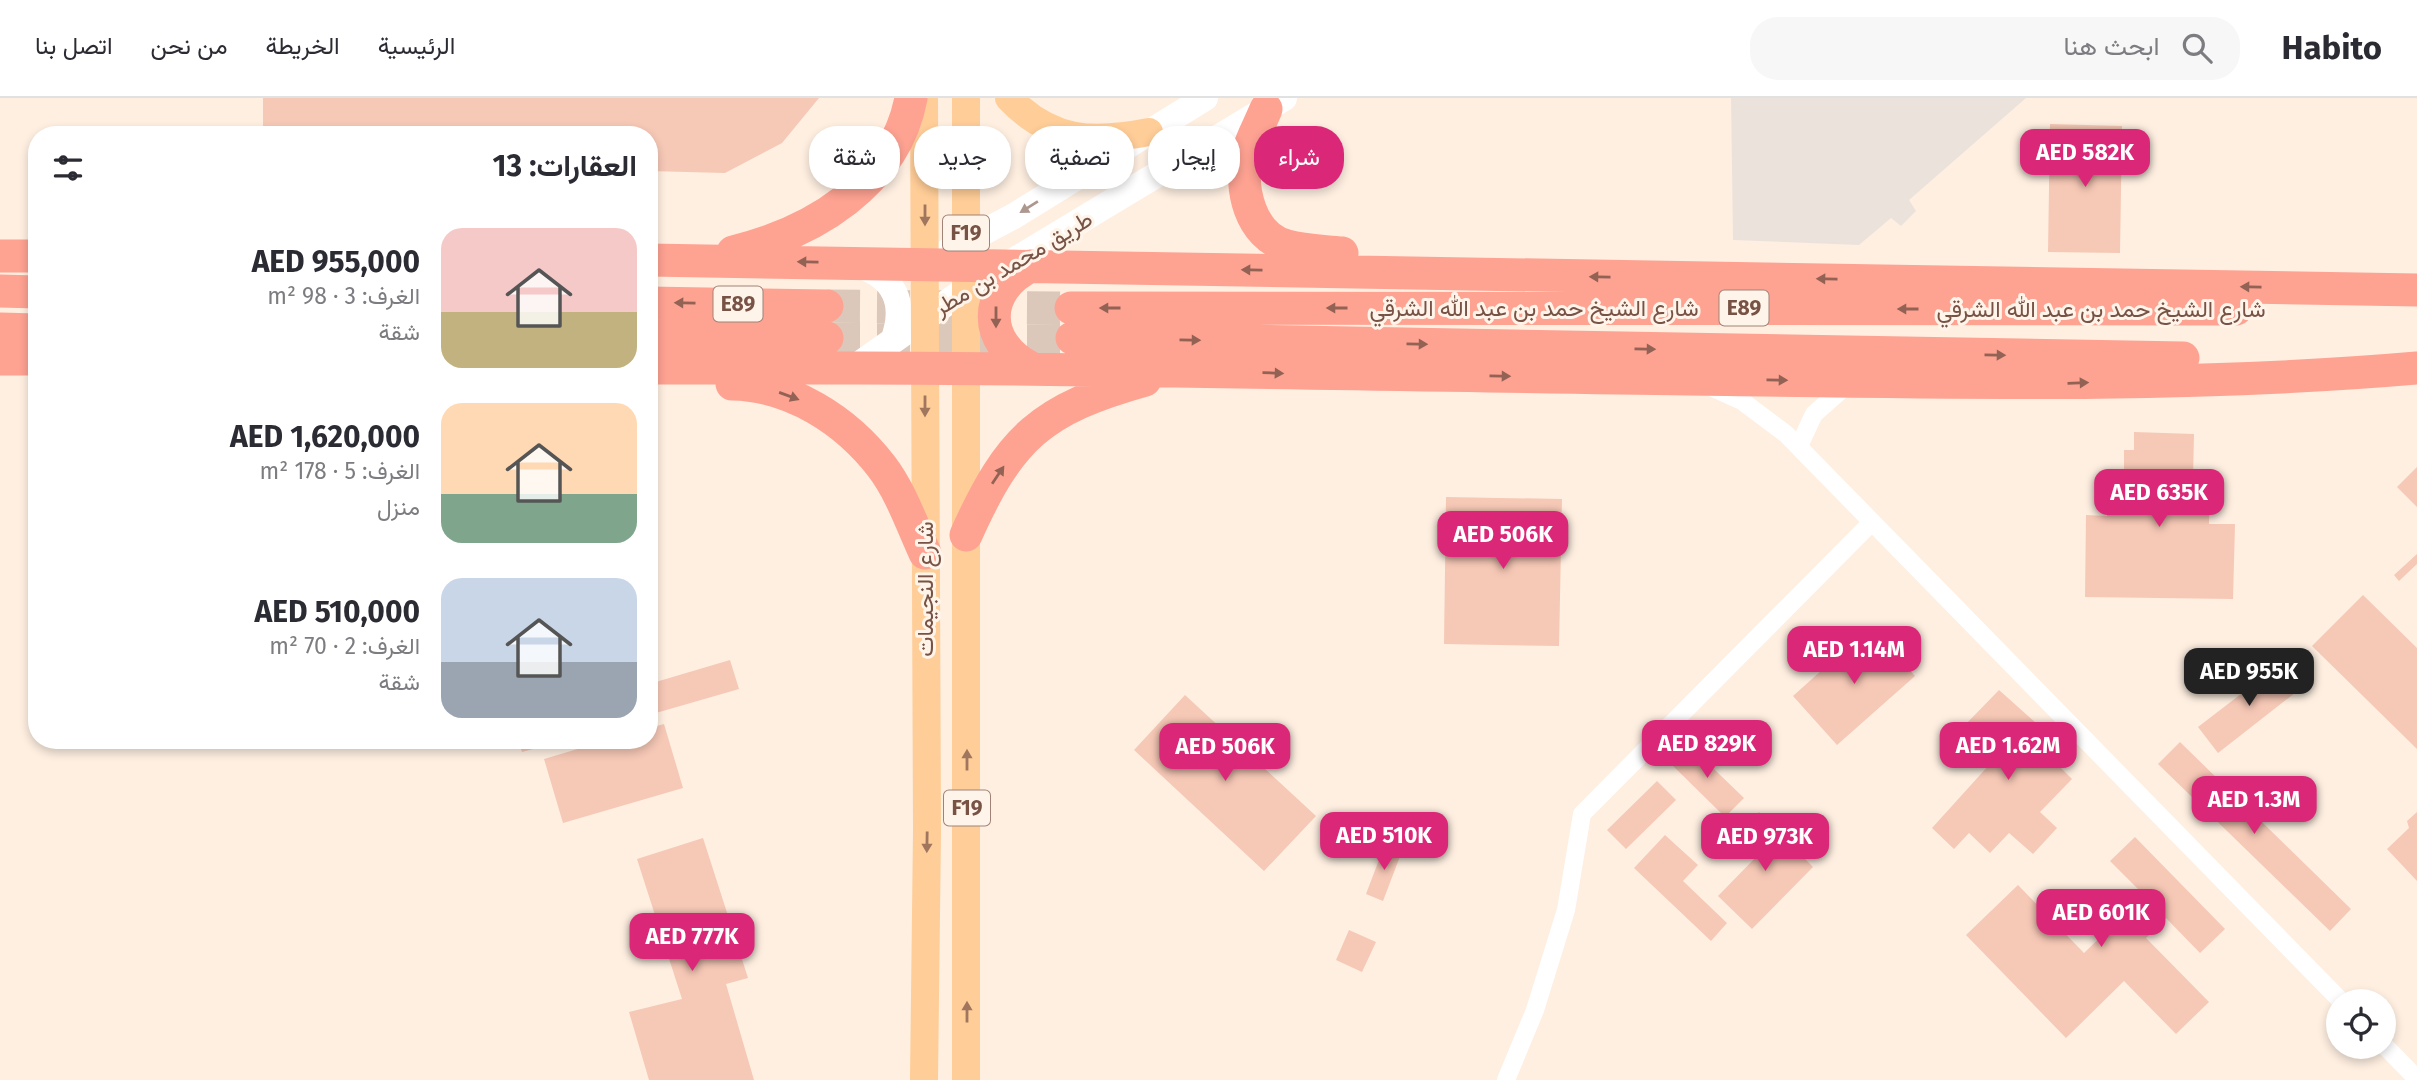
<!DOCTYPE html>
<html lang="ar">
<head>
<meta charset="utf-8">
<style>
  :root { --surface:#fff; --page:#f7f7f7; --text:#2b2b33; --muted:#7c7c81; --line:#e1e1e2; --accent:#db2777 }
  body { margin:0; font-family:"Fira Sans",Vazirmatn,sans-serif; background:var(--page); color:var(--text); direction:rtl; height:100vh; display:flex; flex-direction:column; font-size:26px; white-space:nowrap }
  * { box-sizing:border-box; margin:0 }
  p { font-size:23px; color:var(--muted) }
  .icon { flex:none; width:38px; height:38px; fill:none; stroke:currentColor; stroke-width:2; stroke-linecap:round; stroke-linejoin:round }
  .map { position:relative; flex:1; overflow:hidden; direction:ltr }
  .side { position:absolute; left:28px; top:28px; width:630px; height:623px; display:flex; flex-direction:column; background:var(--surface); border-radius:28px; box-shadow:0 4px 10px #0003; direction:rtl }
  .side>* { flex:none }
  .hud { position:absolute; left:679px; top:28px; width:665px; height:63px; direction:rtl; display:flex; gap:14px }
  .tools { position:absolute; left:2326px; top:891px; display:grid; gap:14px }
  .tools a { display:grid; place-items:center; width:70px; height:70px; border-radius:50%; background:var(--surface); box-shadow:0 4px 10px #0003; font-size:35px }
  .price { position:absolute; translate:-50% -60px; padding:0 16px; border-radius:14px; background:var(--accent); color:#fff; font-size:23px; line-height:46px; filter:drop-shadow(0 2px 4px #0008) }
  .price::after { content:''; position:absolute; left:50%; top:42px; width:21px; height:16px; margin-left:-10px; background:inherit; clip-path:polygon(0 0,100% 0,50% 100%) }
  .price.current { background:#222; color:#fff }
  ul { padding:0; list-style:none }
  li { display:flex; align-items:center; gap:21px; height:175px; padding:0 21px }
  li span { display:grid; place-items:center; flex:none; width:196px; height:140px; border-radius:21px; color:#555 }
  li>.icon { margin-inline-start:auto }
  span .icon { width:84px; height:84px; fill:#fffc; stroke-width:1 }
  li b { font-size:30px }
  h2 { display:flex; justify-content:space-between; align-items:center; height:84px; padding:0 21px; font-size:30px }
  .pill { padding:0 24px; border-radius:28px; background:var(--surface); box-shadow:0 4px 10px #0003; font-size:24px; line-height:63px }
  .pill.current { background:var(--accent); color:#fff }
  header { display:flex; align-items:center; gap:42px; box-sizing:border-box; height:98px; padding:0 35px; background:var(--surface); border-bottom:2px solid var(--line) }
  header strong { font-size:33px }
  nav { display:flex; gap:38px; margin-inline-start:auto; font-size:24px }
  .search { width:490px; height:63px; background:var(--page); display:flex; align-items:center; gap:18px; box-sizing:border-box; padding:0 24px; border-radius:28px; color:var(--muted); font-size:26px }
  .map>svg:first-child { display:block }
  .industrial { fill:#ece2dc }
  .building { fill:#f6c8b6 }
  .lines { fill:none; stroke-linecap:round; stroke-linejoin:round }
  .highway-tunnel { stroke:#dcc8ba; stroke-width:33; stroke-dasharray:33 17; stroke-linecap:butt }
  .street { stroke:#fff; stroke-width:18 }
  .secondary { stroke:#fff; stroke-width:26 }
  .primary { stroke:#ffcd97; stroke-width:28 }
  .highway { stroke:#fea292; stroke-width:33 }
  .oneway { fill:#ad978f }
  .oneway2 { fill:#a0775e }
  .oneway3 { fill:#926254 }
  .labels { text-anchor:middle; stroke-width:6; stroke-linejoin:round; paint-order:stroke }
  .shield { fill:#fff4e9; stroke:#a08376; stroke-width:2 }
  .shield-label { font-size:21px; font-weight:bold; fill:#775245 }
  .street-label { font-size:23px; fill:#775245; stroke:#fff4e9 }
</style>
</head>
<body>
<header>
<strong>Habito</strong>
<div class="search"><svg class="icon" aria-label="search" viewBox="0 0 24 24"><circle cx="10" cy="10" r="6"/><path d="M15 15l6 6"/></svg>ابحث هنا</div>
<nav><a>الرئيسية</a><a>الخريطة</a><a>من نحن</a><a>اتصل بنا</a></nav>
</header>
<div class="map">
<svg width="2417" height="982" viewBox="0 0 2417 982">
  <rect width="100%" height="100%" fill="#feefe1"/>
  <path class="industrial" d="M1731,0h295l-117,102 7,11 -15,15 -10,-8 -32,27 -126,-5z"/>
  <path class="building" d="M263,0h556l-37,45 -57,30 -76,-2v-36h-386z
    M2050,26l72,2 -2,127 -72,-1z
    M2134,334l60,2 -1,44h17l-1,46h26l-2,75 -148,-2 1,-82 21,1 1,-39 16,1v-28h10z
    M2417,369v40l-20,-20z
    M1446,399l116,2 -3,147 -115,-2z
    M2417,456v10l-18,17 -5,-6z
    M2363,497l54,53v101l-105,-103z
    M1871,528l44,50 -78,69 -44,-49z
    M730,562l9,29 -90,26v-31z
    M2280,566l20,25 -82,64 -20,-26z
    M1999,592l67,60 -11,12 17,17 -32,33 17,16 -24,26 -24,-21 -19,20 -21,-20 -15,16 -22,-21 67,-74 -33,-30z
    M1185,597l131,121 -52,55 -130,-121z
    M664,626l19,64 -120,35 -19,-64 64,-19h41v-12z
    M518,642h43v1l-39,11z
    M2180,644l171,167 -21,22 -172,-167z
    M1688,646l56,54 -19,19 -56,-55z
    M1657,683l19,19 -50,49 -19,-19z
    M1759,714l54,55 -61,62 -34,-33 42,-43 -21,-22z
    M2417,714v69l-30,-32 22,-21 -2,-7z
    M1665,737l33,30 -15,16 44,42 -16,18 -77,-73z
    M2135,739l90,92 -25,24 -34,-35 -20,20 63,64 -33,32 -52,-53 -58,57 -100,-103 52,-50 66,68 60,-58 -34,-34z
    M703,740l45,140 -22,6 28,96h-105l-20,-68 53,-13 -45,-140z
    M1385,746l17,7 -19,50 -17,-7z
    M1349,832l27,12 -14,30 -26,-12z"/>
  <g class="lines">
    <path class="highway-tunnel" d="M827,208l244,2
      M827,240h245"/>
    <path class="street" d="M1711,289l31,14 44,33 555,567
      M1799,348l15,-32 33,-29
      M2384,947l33,34
      M1506,982l29,-70 31,-100 16,-96 290,-292"/>
    <path class="secondary" d="M948,153l66,-35 191,-118
      M857,167c38,11 50,39 36,76
      M854,270l111,-78 319,-192"/>
    <path class="primary" d="M966,0v982
      M1009,0c42,44 84,45 140,34
      M924,982l3,-249 -3,-733"/>
    <path class="highway" d="M1266,11c-6,15 -15,30 -19,46 -8,33 3,81 40,91 17,5 37,5 55,7
      M733,154c79,-19 162,-68 178,-154
      M0,158h37
      M649,162l1768,30
      M1031,168c-49,24 -49,77 0,102
      M0,193l37,1
      M649,205l178,3
      M1071,210l1165,1
      M0,231l37,1
      M649,238l178,2
      M1072,240l1111,20
      M0,261h37
      M649,270c347,-2 693,6 1040,11 242,3 486,10 728,-11
      M732,286c59,1 114,36 150,83 19,25 30,58 43,86
      M966,437c44,-98 75,-126 179,-155"/>
  </g>
  <defs><path id="oneway-solid" d="M-6-.8H1V-3.2L6.5 0L1 3.2V.8H-6Z" transform="scale(1.75)"/></defs>
  <use class="oneway" href="#oneway-solid" transform="translate(1029 109) rotate(148)"/>
  <g class="oneway2">
    <use href="#oneway-solid" transform="translate(925 117) rotate(90)"/>
    <use href="#oneway-solid" transform="translate(925 308) rotate(90)"/>
    <use href="#oneway-solid" transform="translate(967 662) rotate(-90)"/>
    <use href="#oneway-solid" transform="translate(927 744) rotate(91)"/>
    <use href="#oneway-solid" transform="translate(967 914) rotate(-90)"/>
  </g>
  <g class="oneway3">
    <use href="#oneway-solid" transform="translate(808 164) rotate(-179)"/>
    <use href="#oneway-solid" transform="translate(1252 172) rotate(-179)"/>
    <use href="#oneway-solid" transform="translate(1600 179) rotate(-179)"/>
    <use href="#oneway-solid" transform="translate(1827 181) rotate(-179)"/>
    <use href="#oneway-solid" transform="translate(2251 189) rotate(-179)"/>
    <use href="#oneway-solid" transform="translate(685 205) rotate(-179)"/>
    <use href="#oneway-solid" transform="translate(1110 210) rotate(-180)"/>
    <use href="#oneway-solid" transform="translate(1337 210) rotate(-180)"/>
    <use href="#oneway-solid" transform="translate(1908 211) rotate(-180)"/>
    <use href="#oneway-solid" transform="translate(996 219) rotate(90)"/>
    <use href="#oneway-solid" transform="translate(1190 242) rotate(1)"/>
    <use href="#oneway-solid" transform="translate(1417 246) rotate(1)"/>
    <use href="#oneway-solid" transform="translate(1645 251) rotate(1)"/>
    <use href="#oneway-solid" transform="translate(1995 257) rotate(1)"/>
    <use href="#oneway-solid" transform="translate(1273 275) rotate(2)"/>
    <use href="#oneway-solid" transform="translate(1500 278) rotate(1)"/>
    <use href="#oneway-solid" transform="translate(1777 282) rotate(1)"/>
    <use href="#oneway-solid" transform="translate(2078 285) rotate(-2)"/>
    <use href="#oneway-solid" transform="translate(789 298) rotate(20)"/>
    <use href="#oneway-solid" transform="translate(998 377) rotate(-56)"/>
  </g>
  <g class="labels">
    <g class="shield">
      <rect x="943" y="117.5" width="46" height="35" rx="5"/>
      <rect x="713.5" y="188.5" width="49" height="35" rx="5"/>
      <rect x="1719.5" y="192.5" width="49" height="35" rx="5"/>
      <rect x="944" y="692.5" width="46" height="35" rx="5"/>
    </g>
    <g class="shield-label">
      <text x="966" y="142">F19</text>
      <text x="738" y="213">E89</text>
      <text x="1744" y="217">E89</text>
      <text x="967" y="717">F19</text>
    </g>
    <g class="street-label">
      <text transform="translate(1013 165) rotate(-31)" y="8">طريق محمد بن مطر</text>
      <text x="1534" y="218">شارع الشيخ حمد بن عبد الله الشرقي</text>
      <text x="2101" y="219">شارع الشيخ حمد بن عبد الله الشرقي</text>
      <text transform="translate(925 491) rotate(-90)" y="8">شارع النجيمات</text>
    </g>
  </g>
</svg>
<div class="tools">
<a><svg class="icon" aria-label="locate" viewBox="0 0 24 24"><circle cx="12" cy="12" r="6"/><path d="M12 2v4M12 18v4M2 12h4M18 12h4"/></svg></a>
</div>
<b class="price" style="left:2085px;top:91px">AED 582K</b>
<b class="price" style="left:2159px;top:431px">AED 635K</b>
<b class="price" style="left:1503px;top:473px">AED 506K</b>
<b class="price" style="left:1854px;top:588px">AED 1.14M</b>
<b class="price current" style="left:2249px;top:610px">AED 955K</b>
<b class="price" style="left:1707px;top:682px">AED 829K</b>
<b class="price" style="left:2008px;top:684px">AED 1.62M</b>
<b class="price" style="left:1225px;top:685px">AED 506K</b>
<b class="price" style="left:2254px;top:738px">AED 1.3M</b>
<b class="price" style="left:1384px;top:774px">AED 510K</b>
<b class="price" style="left:1765px;top:775px">AED 973K</b>
<b class="price" style="left:2101px;top:851px">AED 601K</b>
<b class="price" style="left:692px;top:875px">AED 777K</b>
<div class="hud">
<a class="pill current">شراء</a>
<a class="pill">إيجار</a>
<a class="pill">تصفية</a>
<a class="pill">جديد</a>
<a class="pill">شقة</a>
</div>
<section class="side">
<h2>العقارات: 13<svg class="icon" aria-label="filters" viewBox="0 0 24 24"><path d="M4 7h16M4 17h16"/><circle cx="9" cy="7" r="2"/><circle cx="15" cy="17" r="2"/></svg></h2>
<ul>
<li><span style="background:linear-gradient(#f6c9c9 60%,#c2b280 0)"><svg class="icon" aria-label="home" viewBox="0 0 24 24"><path d="M3 11l9-7 9 7M6 9v11h12V9"/></svg></span><div><b>AED 955,000</b><p>الغرف: 3 · 98 m²</p><p>شقة</p></div></li>
<li><span style="background:linear-gradient(#ffd9b3 65%,#7fa58c 0)"><svg class="icon" aria-label="home" viewBox="0 0 24 24"><path d="M3 11l9-7 9 7M6 9v11h12V9"/></svg></span><div><b>AED 1,620,000</b><p>الغرف: 5 · 178 m²</p><p>منزل</p></div></li>
<li><span style="background:linear-gradient(#c9d6e8 60%,#9aa5b1 0)"><svg class="icon" aria-label="home" viewBox="0 0 24 24"><path d="M3 11l9-7 9 7M6 9v11h12V9"/></svg></span><div><b>AED 510,000</b><p>الغرف: 2 · 70 m²</p><p>شقة</p></div></li>
</ul>
</section>
</div>
</body>
</html>
